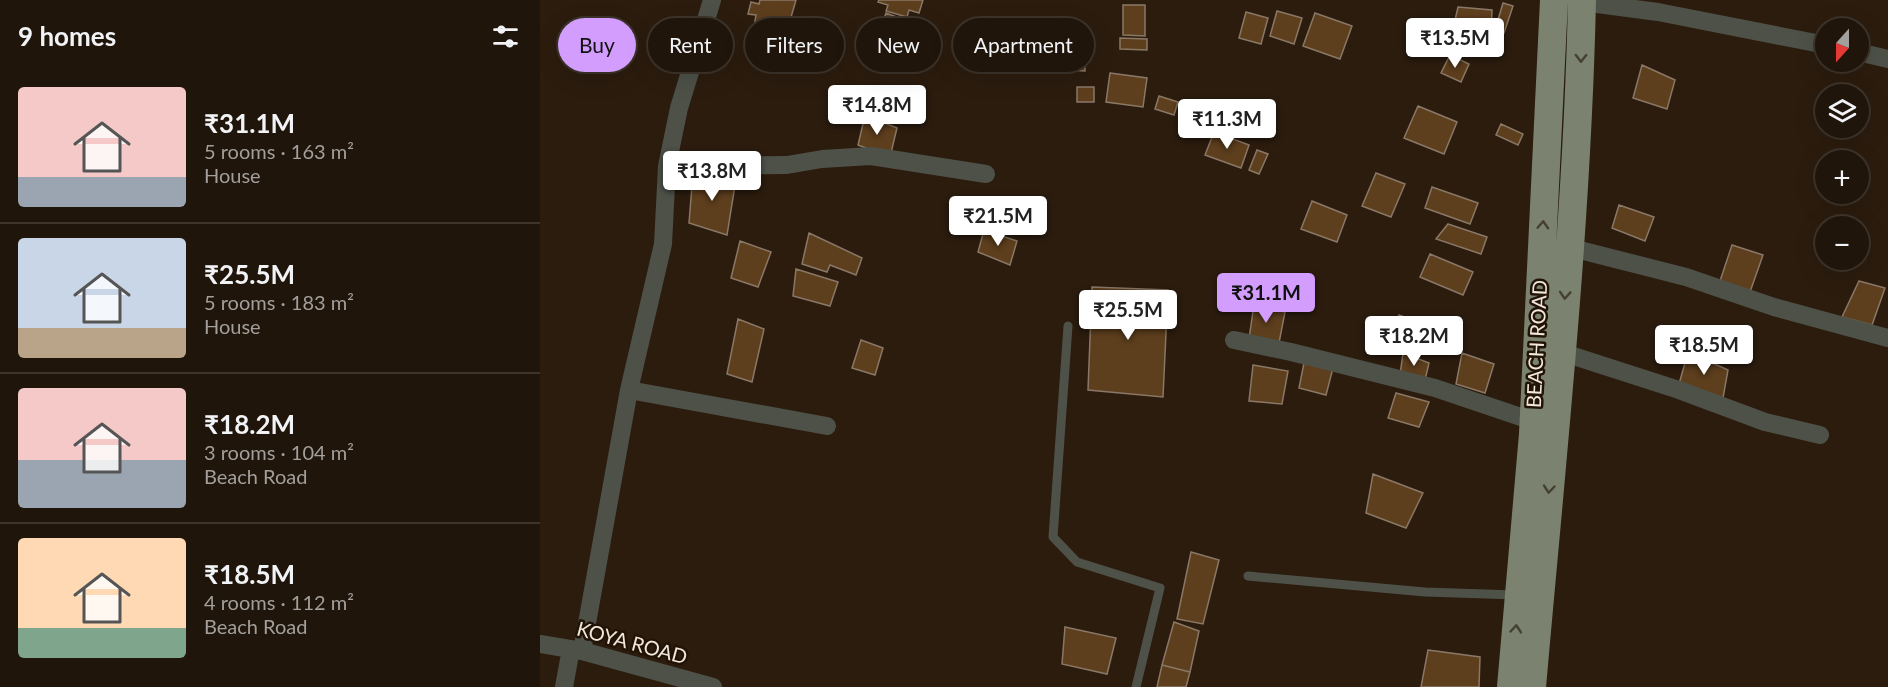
<!DOCTYPE html>
<html lang="en">
<head>
<meta charset="utf-8">
<style>
  :root { --surface:#20150a; --page:#2d2218; --text:#f1f3f6; --muted:#a29f9c; --line:#3d342b; --accent:#d29dfd }
  body { margin:0; font-family:Lato,sans-serif; background:var(--page); color:var(--text); height:100vh; display:flex; flex-direction:column; font-size:22px; white-space:nowrap }
  * { box-sizing:border-box; margin:0 }
  p { font-size:20px; color:var(--muted) }
  .icon { flex:none; width:33px; height:33px; fill:none; stroke:currentColor; stroke-width:2; stroke-linecap:round; stroke-linejoin:round }
  .map { position:relative; flex:1; overflow:hidden }
  .sheet { display:flex; flex-direction:column; background:var(--surface); width:540px }
  .sheet>* { flex:none }
  .guide { position:absolute; left:18px; top:18px; width:570px; height:54px; display:flex; gap:12px }
  .needle { width:39px; rotate:201deg }
  .fabs { position:absolute; left:1275px; top:18px; display:grid; gap:12px }
  .fabs a { display:grid; place-items:center; width:54px; height:54px; border-radius:50%; background:var(--surface); box-shadow:0 6px 24px #0002,0 0 0 2px var(--line); font-size:30px }
  .price { position:absolute; translate:-50% -51px; padding:0 14px; border-radius:6px; background:#fff; color:#222; font-size:20px; line-height:39px; filter:drop-shadow(0 2px 3px #0008) }
  .price::after { content:''; position:absolute; left:50%; top:36px; width:18px; height:14px; margin-left:-9px; background:inherit; clip-path:polygon(0 0,100% 0,50% 100%) }
  .price.selected { background:var(--accent); color:#111 }
  ul { padding:0; list-style:none }
  li { display:flex; align-items:center; gap:18px; height:150px; padding:0 18px }
  li+li { border-top:2px solid var(--line) }
  li span { display:grid; place-items:center; flex:none; width:168px; height:120px; border-radius:6px; color:#555 }
  li>.icon { margin-inline-start:auto }
  span .icon { width:72px; height:72px; fill:#fffc; stroke-width:1 }
  li b { font-size:26px }
  h2 { display:flex; justify-content:space-between; align-items:center; height:72px; padding:0 18px; font-size:26px }
  .pill { padding:0 21px; border-radius:27px; background:var(--surface); box-shadow:0 6px 24px #0002,0 0 0 2px var(--line); font-size:21px; line-height:54px }
  .pill.selected { background:var(--accent); color:#111 }
  main { display:flex; flex:1; min-height:0 }
  .map>svg:first-child { display:block }
  .building { fill:#5d3e1d; stroke:#8a7867; stroke-width:1.5 }
  .lines { fill:none; stroke-linecap:round; stroke-linejoin:round }
  .lane { stroke:#4d5148; stroke-width:9 }
  .street { stroke:#4d5148; stroke-width:18 }
  .primary { stroke:#7b8370; stroke-width:28 }
  .oneway { stroke:#454030 }
  .labels { text-anchor:middle; stroke-width:5; stroke-linejoin:round; paint-order:stroke }
  .street-label { font-size:20px; fill:#f1e7dd; stroke:#211305 }
</style>
</head>
<body>
<main>
<section class="sheet">
<h2>9 homes<svg class="icon" aria-label="filters" viewBox="0 0 24 24"><path d="M4 7h16M4 17h16"/><circle cx="9" cy="7" r="2"/><circle cx="15" cy="17" r="2"/></svg></h2>
<ul>
<li><span style="background:linear-gradient(#f6c9c9 75%,#9aa5b1 0)"><svg class="icon" aria-label="home" viewBox="0 0 24 24"><path d="M3 11l9-7 9 7M6 9v11h12V9"/></svg></span><div><b>₹31.1M</b><p>5 rooms · 163 m²</p><p>House</p></div></li>
<li><span style="background:linear-gradient(#c9d6e8 75%,#b9a48a 0)"><svg class="icon" aria-label="home" viewBox="0 0 24 24"><path d="M3 11l9-7 9 7M6 9v11h12V9"/></svg></span><div><b>₹25.5M</b><p>5 rooms · 183 m²</p><p>House</p></div></li>
<li><span style="background:linear-gradient(#f6c9c9 60%,#9aa5b1 0)"><svg class="icon" aria-label="home" viewBox="0 0 24 24"><path d="M3 11l9-7 9 7M6 9v11h12V9"/></svg></span><div><b>₹18.2M</b><p>3 rooms · 104 m²</p><p>Beach Road</p></div></li>
<li><span style="background:linear-gradient(#ffd9b3 75%,#7fa58c 0)"><svg class="icon" aria-label="home" viewBox="0 0 24 24"><path d="M3 11l9-7 9 7M6 9v11h12V9"/></svg></span><div><b>₹18.5M</b><p>4 rooms · 112 m²</p><p>Beach Road</p></div></li>
</ul>
</section>
<div class="map">
<svg width="1348" height="687" viewBox="0 0 1348 687">
  <rect width="100%" height="100%" fill="#2b1c0e"/>
  <path class="building" d="M220,0h36l-11,38 -31,-11 2,-12 -8,-1 3,-12 8,2z
    M339,0h44l-4,13 -10,-3 -2,7 -21,-6 2,-6 -10,-3z
    M963,3l10,3 -9,27 -9,-3z
    M583,5h22v31l-22,-1z
    M918,7l34,3 -1,26 -38,-7z
    M737,11l25,7 -8,26 -24,-8z
    M706,12l22,6 -7,26 -22,-6z
    M346,13l31,12 -8,21 -31,-11z
    M775,13l37,13 -12,33 -37,-13z
    M580,38l27,1v11l-27,-1z
    M910,55l19,9 -8,18 -20,-9z
    M523,60l22,1v10l-18,-1z
    M1102,65l33,15 -8,29 -34,-11z
    M570,73l37,5 -4,29 -37,-5z
    M537,87h17v15h-17z
    M619,96l19,6 -4,13 -19,-6z
    M878,106l39,16 -13,32 -40,-16z
    M325,115l32,13 -7,29 -32,-12z
    M961,124l22,10 -5,11 -22,-10z
    M674,132l35,13 -8,23 -36,-13z
    M717,150l11,4 -9,20 -10,-4z
    M153,173l43,6 -9,56 -38,-12z
    M836,173l29,11 -14,33 -29,-11z
    M892,187l46,16 -8,21 -45,-16z
    M772,201l35,14 -10,27 -36,-13z
    M1079,205l35,12 -9,24 -33,-13z
    M908,224l39,13 -6,17 -45,-15z
    M444,230l33,11 -7,24 -32,-13z
    M269,233l53,25 -6,17 -26,-10 -3,7 -25,-8z
    M200,241l31,11 -13,35 -27,-9z
    M1192,245l31,10 -13,37 -30,-11z
    M890,254l43,18 -10,23 -43,-18z
    M256,269l42,13 -8,24 -37,-10z
    M1319,281l26,7 -13,37 -30,-8z
    M552,287l76,3 -5,107 -75,-7z
    M714,304l31,8 -6,31 -30,-4z
    M859,315l36,13 -8,26 -32,-11z
    M198,319l26,10 -12,53 -25,-8z
    M321,340l22,8 -8,27 -23,-7z
    M1148,352l40,18 -5,28 -44,-14z
    M863,353l26,10 -4,17 -25,-5z
    M922,353l32,11 -9,29 -29,-9z
    M765,358l29,6 -8,31 -27,-7z
    M713,365l35,6 -6,33 -33,-3z
    M856,393l33,9 -10,25 -31,-9z
    M833,474l50,19 -17,35 -40,-15z
    M651,552l28,8 -16,64 -26,-5z
    M634,622l25,9 -9,41 -28,-7z
    M525,627l51,11 -9,36 -45,-10z
    M888,650l52,7 -1,30h-58z
    M622,665l28,7 -4,15h-29z"/>
  <g class="lines">
    <path class="lane" d="M528,326l-15,211 24,25 83,26 -24,99
      M708,576l177,16 91,3"/>
    <path class="street" d="M1042,2l76,10 168,33
      M1318,52l30,7
      M127,166l120,-1 35,-6 49,-3 115,18
      M1028,247l118,30 88,30 114,31
      M694,340l57,12 144,36 98,33
      M1021,352l118,38 86,32 55,13
      M89,390l198,36
      M0,644l42,7 131,36
      M42,651l47,-261 34,-146 4,-78 12,-58 33,-108
      M24,687l7,-38"/>
    <path class="primary" d="M971,687l22,-253 21,-434
      M992,687c20,-228 45,-458 50,-687"/>
  </g>
  <defs><path id="oneway-chevron" d="M-2-3.5L2.5 0L-2 3.5" fill="none" stroke-width="1.6" stroke-linecap="round" stroke-linejoin="round" transform="scale(1.5)"/></defs>
  <g class="oneway">
    <use href="#oneway-chevron" transform="translate(1041 58) rotate(91)"/>
    <use href="#oneway-chevron" transform="translate(1003 225) rotate(-87)"/>
    <use href="#oneway-chevron" transform="translate(1025 295) rotate(94)"/>
    <use href="#oneway-chevron" transform="translate(1009 489) rotate(95)"/>
    <use href="#oneway-chevron" transform="translate(976 629) rotate(-85)"/>
  </g>
  <g class="labels">
    <g class="street-label">
      <text transform="translate(997 344) rotate(-87)" y="7">BEACH ROAD</text>
      <text transform="translate(92 643) rotate(15)" y="7">KOYA ROAD</text>
    </g>
  </g>
</svg>
<div class="fabs">
<a><svg class="needle" viewBox="-14 -14 28 28"><path d="M0-13l5 13h-10z" fill="#e53935"/><path d="M0 13l5-13h-10z" fill="#a29f9c"/></svg></a>
<a><svg class="icon" aria-label="layers" viewBox="0 0 24 24"><path d="M12 4l9 5-9 5-9-5zM3 14l9 5 9-5"/></svg></a>
<a>+</a>
<a>−</a>
</div>
<b class="price" style="left:915px;top:69px">₹13.5M</b>
<b class="price" style="left:337px;top:136px">₹14.8M</b>
<b class="price" style="left:687px;top:150px">₹11.3M</b>
<b class="price" style="left:172px;top:202px">₹13.8M</b>
<b class="price" style="left:458px;top:247px">₹21.5M</b>
<b class="price selected" style="left:726px;top:324px">₹31.1M</b>
<b class="price" style="left:588px;top:341px">₹25.5M</b>
<b class="price" style="left:874px;top:367px">₹18.2M</b>
<b class="price" style="left:1164px;top:376px">₹18.5M</b>
<div class="guide">
<a class="pill selected">Buy</a>
<a class="pill">Rent</a>
<a class="pill">Filters</a>
<a class="pill">New</a>
<a class="pill">Apartment</a>
</div>
</div>
</main>
</body>
</html>
